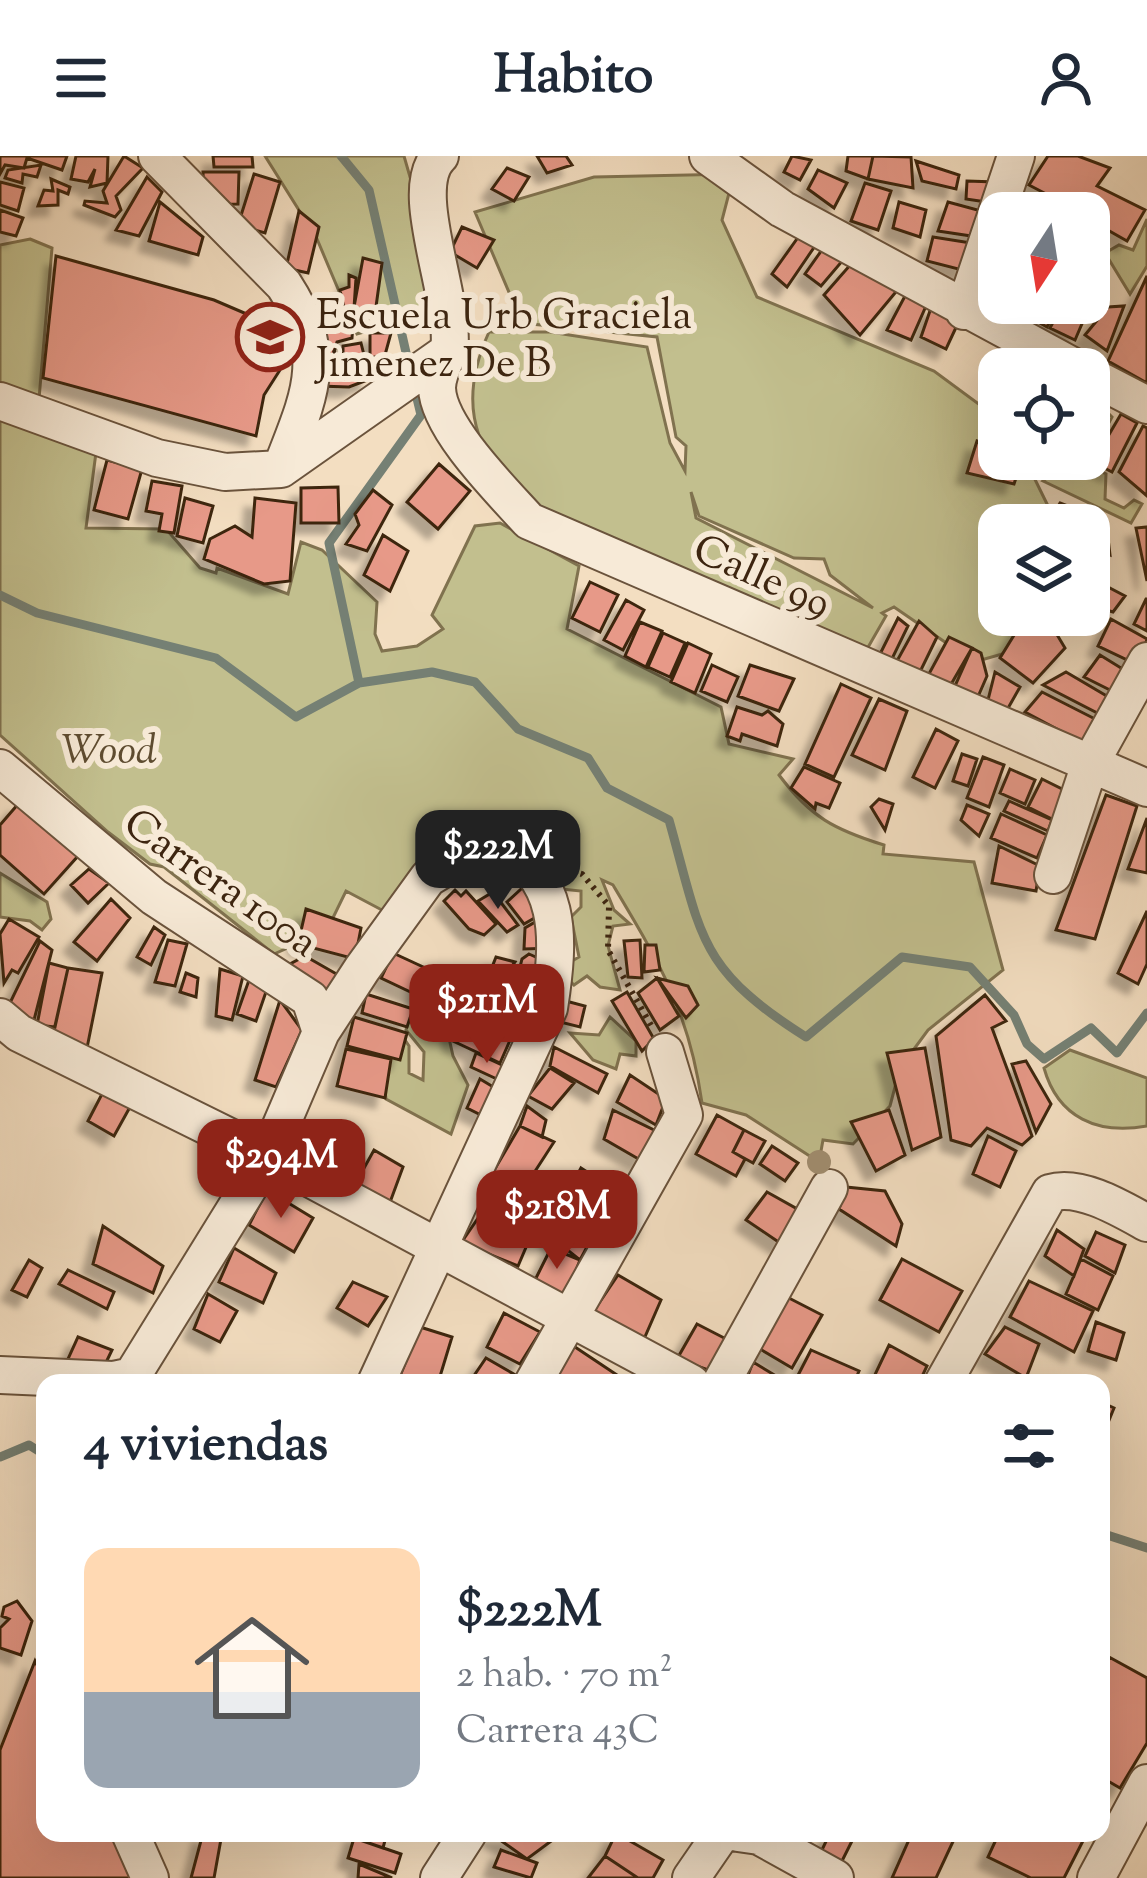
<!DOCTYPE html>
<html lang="es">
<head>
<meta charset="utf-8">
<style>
  :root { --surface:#fff; --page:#f2f2f3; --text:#1f2937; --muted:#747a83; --line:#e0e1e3; --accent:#8f2418 }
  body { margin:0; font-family:"Sorts Mill Goudy",serif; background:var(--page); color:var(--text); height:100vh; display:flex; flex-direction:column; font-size:45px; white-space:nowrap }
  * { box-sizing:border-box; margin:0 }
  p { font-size:39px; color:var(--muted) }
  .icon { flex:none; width:66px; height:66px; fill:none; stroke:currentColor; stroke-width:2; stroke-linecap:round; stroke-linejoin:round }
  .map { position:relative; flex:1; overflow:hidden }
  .drawer { position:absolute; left:36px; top:1218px; width:1074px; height:468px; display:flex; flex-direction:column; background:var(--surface); border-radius:24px; box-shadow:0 12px 48px #0002 }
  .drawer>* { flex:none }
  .needle { width:78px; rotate:192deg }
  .fabs { position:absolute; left:978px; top:36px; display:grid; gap:24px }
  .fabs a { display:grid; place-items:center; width:132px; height:132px; border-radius:24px; background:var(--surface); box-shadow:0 12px 48px #0002; font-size:60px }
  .price { position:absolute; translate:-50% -102px; padding:0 27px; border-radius:24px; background:var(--accent); color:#fff; font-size:39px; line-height:78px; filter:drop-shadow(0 3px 6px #0008) }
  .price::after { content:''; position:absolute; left:50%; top:72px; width:36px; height:27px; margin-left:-18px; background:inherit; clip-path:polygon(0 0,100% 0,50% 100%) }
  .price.selected { background:#222; color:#fff }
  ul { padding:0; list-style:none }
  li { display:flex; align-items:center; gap:36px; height:300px; padding:0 48px }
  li+li { border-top:3px solid var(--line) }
  li span { display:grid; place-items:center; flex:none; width:336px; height:240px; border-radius:24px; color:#555 }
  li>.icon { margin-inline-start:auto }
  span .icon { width:144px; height:144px; fill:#fffc; stroke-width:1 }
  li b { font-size:51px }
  h2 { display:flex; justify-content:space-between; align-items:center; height:144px; padding:0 48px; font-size:51px }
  header { display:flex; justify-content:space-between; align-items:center; height:156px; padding:0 48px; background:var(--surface); font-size:54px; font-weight:700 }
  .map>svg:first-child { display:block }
  .green { fill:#c2bf8e; stroke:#80724f; stroke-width:3; fill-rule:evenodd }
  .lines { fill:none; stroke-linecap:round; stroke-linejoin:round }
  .stream { stroke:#758074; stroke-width:9 }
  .building { fill:#e79988; stroke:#3d2510; stroke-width:3; filter:url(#shadow) }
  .minor-casing { stroke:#6a533c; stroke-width:40 }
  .path { stroke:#3d2510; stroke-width:6; stroke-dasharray:3 6; stroke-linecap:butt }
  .minor { stroke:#f7ead7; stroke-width:36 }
  .tree { fill:#a18e71 }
  .labels { text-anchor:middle; stroke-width:12; stroke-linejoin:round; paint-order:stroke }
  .poi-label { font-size:42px; fill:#3d2510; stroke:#f7ead7; text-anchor:start }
  .street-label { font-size:42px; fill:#3d2510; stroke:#f7ead7 }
  .park-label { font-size:42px; font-style:italic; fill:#5e4c30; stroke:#f7ead7 }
</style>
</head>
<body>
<header><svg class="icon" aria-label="menu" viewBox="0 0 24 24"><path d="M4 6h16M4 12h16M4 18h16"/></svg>Habito<svg class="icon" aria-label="person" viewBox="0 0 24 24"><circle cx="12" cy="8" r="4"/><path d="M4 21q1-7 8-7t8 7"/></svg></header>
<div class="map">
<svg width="1147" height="1722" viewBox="0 0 1147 1722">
  <defs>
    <filter id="shadow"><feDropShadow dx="-10" dy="10" stdDeviation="3" flood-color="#0004"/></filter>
  </defs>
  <rect width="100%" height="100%" fill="#f3dec1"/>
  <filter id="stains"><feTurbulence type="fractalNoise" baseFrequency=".00167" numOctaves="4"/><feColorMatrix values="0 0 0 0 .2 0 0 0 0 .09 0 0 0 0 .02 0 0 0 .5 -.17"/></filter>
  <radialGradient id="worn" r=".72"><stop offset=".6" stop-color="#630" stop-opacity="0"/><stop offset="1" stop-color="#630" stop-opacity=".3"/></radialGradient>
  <path class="green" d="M265,0h139l44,153 -91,25 -40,-95z
    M734,18l-12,46 35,77 177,74 65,48v40h26l23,47 1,19h-50v90h55l1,24 -81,23 -80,-55 -12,6 4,3 -23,40 -347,-160c-46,-54 -56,-100 -27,-164h61l97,15 23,96 15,28 1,-25 -10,-9 -19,-100 -135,-14 -47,-111 119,-35zM691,336l8,24 95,42 30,1 6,16 43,33 -177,-90z
    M1147,63v47l-17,28 -25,-41 14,-8 14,5z
    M30,83l22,9 -13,151 -39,-13v-141z
    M0,255l97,34 -11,83 80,1 34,39 16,5 1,-5 71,26 13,-52 21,8 55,52 -2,32 7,17 35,-5 26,-17 -11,-14 43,-89 25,-3 79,43 -12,63 154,78 8,37 64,15 -14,16c31,42 56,55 105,70l-1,9 91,8 29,108 -75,60 -28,38 -10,38 -37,38 -30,-4 -4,22 -73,-47 -44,-12c-13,-92 -43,-141 -89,-218l-11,-5 12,30 16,14 -17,2 -5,20 12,44 -20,-3 -13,-11 -13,9 -16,-16 21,-12 -8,-40 10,-10v-16l-29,-3 -63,-51 -92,81 -51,-27 -19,39 -53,24 -110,-87 -14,-3 -42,-32 -108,-97z
    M1107,256l5,5 -25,47 19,10 -1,25 19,9 10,-8 8,4 -11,19 -88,-42 27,-22h19v-24z
    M0,717l47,29 4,17 -9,11 -12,-9 -30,-4z
    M424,842l21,22 8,36 15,29 -17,49 -65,-35 -4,-31 11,-34h8l8,12v27l14,7 1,-28 -18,-22 9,-30z
    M610,861l26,24v15l-16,-2 -4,15 -23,-9 -23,-27 29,2z
    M1070,894l77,28v48c-49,9 -89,-8 -103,-58z"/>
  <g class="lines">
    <path class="stream" d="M341,0l28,34 41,180
      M0,439l37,18 179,45 80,59 63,-34 73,-11 43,10 43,47 70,29 19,30 62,32c33,117 28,148 137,217l96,-80 68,10 44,48 13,29 17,15 47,-31 26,25 30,-40
      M359,527l-30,-140 92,-128 -7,-29
      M0,1301l29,-12 16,10
      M1101,1377l46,15"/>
  </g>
  <path class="building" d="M0,0h67l-5,14 -35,-12 -3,10 -19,-3 -5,9z
    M76,0h32l-1,27 -17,4 5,-18 -7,13 -17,-3z
    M124,0l19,12 -27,28 5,14 -6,7 -31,-12 1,-4 22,2 -4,-12z
    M213,0h39l1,11h-39z
    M537,0h29l6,9 -25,8z
    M792,0l19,4 -11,20 -16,-8z
    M848,0h25l-5,23 -22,-8z
    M873,0l38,1 2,31 -45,-9z
    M1048,0h30l32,12 -13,18 48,24 -18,31 -30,-17 -8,10v-21h-46l9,-16 -23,-12z
    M916,5l43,14 -3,14 -34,-8z
    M41,9l-4,12 -14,-3 -1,9 -17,-5 3,-8z
    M507,12l22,9 -15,24 -22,-12z
    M818,14l29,13 -13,25 -26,-19z
    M203,16h36l-1,32 -34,1z
    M254,18l26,8 -15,51 -27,-8z
    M147,21l15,15 -23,44 -23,-6z
    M51,23l19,8 -2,7 -10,-4v15l-20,1 6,-16 9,1z
    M967,25l28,1 -2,21 -27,-4z
    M0,26l24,6 -6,23 -18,-6z
    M865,27l26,8 -13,39 -27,-9z
    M160,46l43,35 -5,18 -49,-14z
    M899,46l27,8 -6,27 -27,-9z
    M948,46l37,10 -7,25 -40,-6z
    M0,54l23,8 -7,18 -16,-4z
    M299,55l20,16 -11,46 -22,-5z
    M462,71l32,13 -17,28 -27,-16z
    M799,80l16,10 -28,41 -15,-13z
    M933,81l38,6 -5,28 -39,-10z
    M824,91l20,12 -23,27 -16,-12z
    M1089,99l18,7 -13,32 -5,-2z
    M56,100l158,44 56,24 17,35 -23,36 -8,41 -213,-58z
    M363,102l19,5 -7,51 -21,-7z
    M851,108l49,23 -40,48 -36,-40z
    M349,119l7,3 -4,60 -15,4 -4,14 -20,-1 -4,-29 18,-12 -1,-12 18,6 -4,-18 9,-3z
    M1147,120v107l-39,-22z
    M905,140l21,10 -15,34 -24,-10z
    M1089,141l4,1 -18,42 -25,-12 13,-25h26z
    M1019,147h40l-12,24 -32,-18z
    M932,149l27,16 -13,28 -25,-12z
    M1124,150l-17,45 -22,-16 23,-28z
    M370,177h21l-6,22 -15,3z
    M361,187l9,36 -21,8 -30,-1 2,-16 22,-16v-8z
    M1121,258l16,9 -25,49 -19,-10z
    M1143,270l4,2v68l-28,-24z
    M977,285l22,9v9l23,1 -8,24 -47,-11z
    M107,304l35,9 -14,50 -34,-9z
    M439,308l31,27 -32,38 -31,-27z
    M152,325l30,5 -8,47 -15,-2 3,-17 -16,-3z
    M338,331l1,36h-38v-35z
    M373,334l19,15 -25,46 -21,-7 13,-19 -4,-11z
    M185,342l28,8 -10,37 -26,-7z
    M255,342l41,5 -6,78 -26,3 -60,-25 6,-20 25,-13 17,11z
    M1060,347l46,18 4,34 -21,-8v-22h-42z
    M1147,371v54l-11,-53z
    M383,379l25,16 -18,40 -26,-16z
    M1089,421l36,19 -12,16 -24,-7z
    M590,426l28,13 -18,37 -28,-14z
    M1146,443h1v32l-13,-7z
    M626,444l18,10 -21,40 -19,-10z
    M898,462l10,8 -22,45 -12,-5z
    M1047,462l18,30 -32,35 -33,-25 24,-39z
    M1111,463l36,20 -7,27 -42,-20z
    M919,465l18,16 -21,43 -24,-10z
    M640,466l22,9 -16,36 -21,-11z
    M663,477l22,10 -15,34 -22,-10z
    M949,481l23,11 -26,45 -22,-10z
    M688,487l23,11 -16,39 -24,-11z
    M972,492l9,5 6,23 -14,32 -22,-13z
    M1100,499l34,21 -10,21 -40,-20z
    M712,509l26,12 -11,25 -26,-11z
    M750,509l44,14 -15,32 -41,-15z
    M995,516l25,15 -17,30 -17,-9z
    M1066,516l56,33 -11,15 -68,-35z
    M841,528l30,14 -37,79 -29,-13z
    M1042,536l59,30 -14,23 -62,-33z
    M879,543l28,12 -22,59 -33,-15z
    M737,551l25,8 6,-4 15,13 -6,22 -35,-12 -2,7 -13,-5z
    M936,573l22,12 -23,47 -22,-11z
    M962,598l15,5 -9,27 -15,-5z
    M983,601l21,8 -15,42 -22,-9z
    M804,611l36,16 -11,25 -13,-5 -1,6 -24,-21z
    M1010,613l25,11 -10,24 -25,-11z
    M1042,623l26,13 -14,28 -26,-13z
    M1106,639l31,11 -42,133 -39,-9z
    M879,643l14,5 -8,26 -14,-23z
    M1009,645l43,19 -4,11 -44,-20z
    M19,647l59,53 -34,38 -44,-39v-30z
    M967,649l22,9 -10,22 -18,-16z
    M1001,658l46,21 -10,23 -46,-20z
    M1147,662v55l-19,-4z
    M999,690l41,20 -4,25 -44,-8z
    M89,713l20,14 -21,20 -17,-18z
    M532,723l18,30 -26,15 -17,-22z
    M455,734l6,6 5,-5 30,33 -12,11 -15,-6 -25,-28z
    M493,736l25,33 -11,7 -29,-31z
    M111,743l19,19 -33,43 -23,-19z
    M306,753l55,19 -6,31 -57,-15z
    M1147,755v53l-9,20 -20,-11z
    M542,762l12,30 -30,1 1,-21z
    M9,763l30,18 -21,36 -6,-3 -8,13 -4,-49z
    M154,771l11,8 -14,30 -14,-8z
    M168,784l19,4 -12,42 -20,-4z
    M640,784l2,38 -14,-1 -4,-36z
    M40,785l12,9 -18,70 -28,-9z
    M645,789h11l4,25 -16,2z
    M393,797l52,24 9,-7 17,11 -12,34 -78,-37z
    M529,798l11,5 5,49 -60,-23 11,-28 19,5 -8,11 11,2 4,-16z
    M305,800l35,20 -4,23 -47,-23 1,-12z
    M49,807l19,5 -13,59 -18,-2z
    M68,812l34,5 -15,75 -35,-9z
    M220,813l23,7 -11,44 -16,-4z
    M186,817l12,5 -2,19 -16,-5z
    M657,822l22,38 -19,14 -22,-37z
    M657,822l31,8 10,19 -12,13z
    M249,824l19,6 -12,35 -19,-7z
    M627,836l27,47 -12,12 -30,-50z
    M366,838l47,15 -6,18 -45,-14z
    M985,839l21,26 -14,7 40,108 -10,9 -35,-17 -16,18 -20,-6 -15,-104z
    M280,844l22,30 -26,57 -21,-7z
    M562,844l23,6 -5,21 -24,-6z
    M354,861l53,16 -7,27 -53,-14z
    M484,864l27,18 -11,25 -47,-22 -2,-20 29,7z
    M554,891l53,27 -9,19 -48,-27z
    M925,892l16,89 -29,13 -25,-97z
    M346,893l45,10 -6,39 -48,-12z
    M476,897l28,13 -5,14 -28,-13z
    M1026,905l25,43 -15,28 -24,-68z
    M550,912l24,15 -22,26 -24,-13z
    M630,919l36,24 -10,26 -39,-23z
    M480,923l20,12 -15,26 -18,-9z
    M103,936l27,15 -16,29 -26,-15z
    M527,950l19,14 -4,17 -22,-11z
    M613,954l45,22 -16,29 -38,-22z
    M889,954l16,45 -29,16 -25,-49z
    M717,959l27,15 -11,22 12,7 -9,17 -40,-22z
    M520,970l34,16 -46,71 -29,-17z
    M744,974l21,11 -12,22 -20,-11z
    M988,980l28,15 -16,36 -27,-13z
    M772,990l26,17 -13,18 -25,-17z
    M374,994l29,17 -14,38 -36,-17z
    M581,1012l36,23 -37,69 -34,-27z
    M846,1031l39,4 17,33 -6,22 -57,-37z
    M267,1034l46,28 -19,34 -45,-27z
    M767,1036l32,18 -16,35 -37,-25z
    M483,1055l47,27 -12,28 -57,-23z
    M103,1070l60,40 -10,27 -60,-29z
    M1057,1074l27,19 -10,27 -29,-20z
    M1096,1076l29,13 -10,28 -30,-17z
    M234,1092l42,25 -13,30 -44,-21z
    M551,1092l29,12 -14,36 -33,-12z
    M902,1103l60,32 -23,41 -59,-32z
    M1081,1103l32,17 -15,34 -32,-16z
    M29,1104l13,8 -15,29 -15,-7z
    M68,1114l46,22 -7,17 -48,-25z
    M618,1119l43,25 -17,39 -53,-24z
    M1029,1125l64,30 -19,41 -64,-35z
    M353,1126l34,15 -19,29 -31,-18z
    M208,1138l29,17 -17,31 -26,-13z
    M785,1140l37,19 -30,53 -32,-19z
    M504,1157l36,19 -20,32 -33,-17z
    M1096,1166l28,11 -8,27 -28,-9z
    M697,1168l33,17 -19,30 -34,-12z
    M420,1171l32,10 -14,46h-41z
    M1005,1171l34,17 -13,34 -41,-24z
    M78,1181l34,13 -11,23 -33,-14z
    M572,1189l57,38h-76z
    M889,1189l38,21 -8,17h-48z
    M811,1194l48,21 -5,12h-60z
    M486,1202l33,19 -4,6h-46z
    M753,1206l33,20 -1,1h-40z
    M1101,1246l13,6 -13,32z
    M17,1445l15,20 -11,34 -21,-7v-20l9,-9 -7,-3 2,-9z
    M1109,1501l38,21v65l-27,45 -19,-11v-105z
    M35,1505l10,20v152h69l21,45h-135v-128z
    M203,1677l18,6 -7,39h-23z
    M355,1677h32l-4,15 -29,-10z
    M490,1677h64l4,3 -31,23z
    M616,1677l47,27 -10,18h-15l-33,-22z
    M830,1677h26l-17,34 -20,-11z
    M912,1677h45l-21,45h-44z
    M999,1677h88l-23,45h-33l-43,-21z
    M354,1682l47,16 -6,19 -47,-15z
    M501,1694l36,13 -6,15 -37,-11z
    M605,1700l33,22h-50z
    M359,1708l33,14h-34z"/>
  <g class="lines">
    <g class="minor-casing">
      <path id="minor" d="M157,0l127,129c47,72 25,111 -3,184
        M708,0l74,53 296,160
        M964,155l52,-155
        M449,195c-5,12 -12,24 -12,37 1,40 66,104 92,133l618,267
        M1089,219l58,30
        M0,245l157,57 68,14 56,-3 168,-118c8,-52 -44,-162 -9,-195
        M0,612l154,129 156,102 11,33
        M1053,719l37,-111 57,-103
        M0,861l19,16 249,123 423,227
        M0,1219l113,5 19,-4 136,-220 53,-124 41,-63 66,-91 63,-38c73,34 69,97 58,168l-173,375
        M533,1227l151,-268 -19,-63
        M721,1227l108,-195
        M943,1227l107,-190c30,-9 70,15 97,30
        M130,1677l20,45
        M738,1677l21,3 76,42
        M439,1722l29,-45
        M691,1722l31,-45
        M1096,1722l51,-95"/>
    </g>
    <path class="path" d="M572,715l10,3 27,32 -1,44 44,77"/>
    <use href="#minor" class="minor"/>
  </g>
  <circle class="tree" cx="819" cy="1006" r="12"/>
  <defs>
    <g id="school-ring" transform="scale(3.45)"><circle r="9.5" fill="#f7ead7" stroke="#8f2418" stroke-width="1.5"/><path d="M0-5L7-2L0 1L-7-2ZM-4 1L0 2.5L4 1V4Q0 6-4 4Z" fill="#8f2418"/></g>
  </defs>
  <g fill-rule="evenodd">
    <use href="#school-ring" x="270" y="181"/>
  </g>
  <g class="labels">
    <g class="poi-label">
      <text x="316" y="172">Escuela Urb Graciela<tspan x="316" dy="48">Jimenez De B</tspan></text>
    </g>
    <g class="street-label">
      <text transform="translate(763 418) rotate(24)" y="15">Calle 99</text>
      <text transform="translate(222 725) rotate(35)" y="15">Carrera 100a</text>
    </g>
    <g class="park-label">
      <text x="109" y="607">Wood</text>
    </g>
  </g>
  <rect width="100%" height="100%" filter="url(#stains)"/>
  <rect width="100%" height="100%" fill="url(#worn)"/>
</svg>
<div class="fabs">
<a><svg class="needle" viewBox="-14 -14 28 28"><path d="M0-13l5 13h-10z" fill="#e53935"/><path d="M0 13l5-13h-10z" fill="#747a83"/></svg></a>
<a><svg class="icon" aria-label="locate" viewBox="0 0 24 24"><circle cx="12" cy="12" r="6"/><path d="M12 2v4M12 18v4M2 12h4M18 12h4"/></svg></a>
<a><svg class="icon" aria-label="layers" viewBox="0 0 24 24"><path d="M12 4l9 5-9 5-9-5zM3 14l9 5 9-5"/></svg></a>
</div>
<b class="price selected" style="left:498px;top:756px">$222M</b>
<b class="price" style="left:487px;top:910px">$211M</b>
<b class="price" style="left:281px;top:1065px">$294M</b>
<b class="price" style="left:557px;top:1116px">$218M</b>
<section class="drawer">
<h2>4 viviendas<svg class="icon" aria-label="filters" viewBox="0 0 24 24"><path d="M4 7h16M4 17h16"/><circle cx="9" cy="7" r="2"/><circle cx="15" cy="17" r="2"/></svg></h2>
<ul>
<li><span style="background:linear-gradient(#ffd9b3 60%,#9aa5b1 0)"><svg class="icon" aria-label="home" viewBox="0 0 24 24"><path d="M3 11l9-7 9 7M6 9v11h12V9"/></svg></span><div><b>$222M</b><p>2 hab. · 70 m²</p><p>Carrera 43C</p></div></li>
</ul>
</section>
</div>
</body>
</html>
